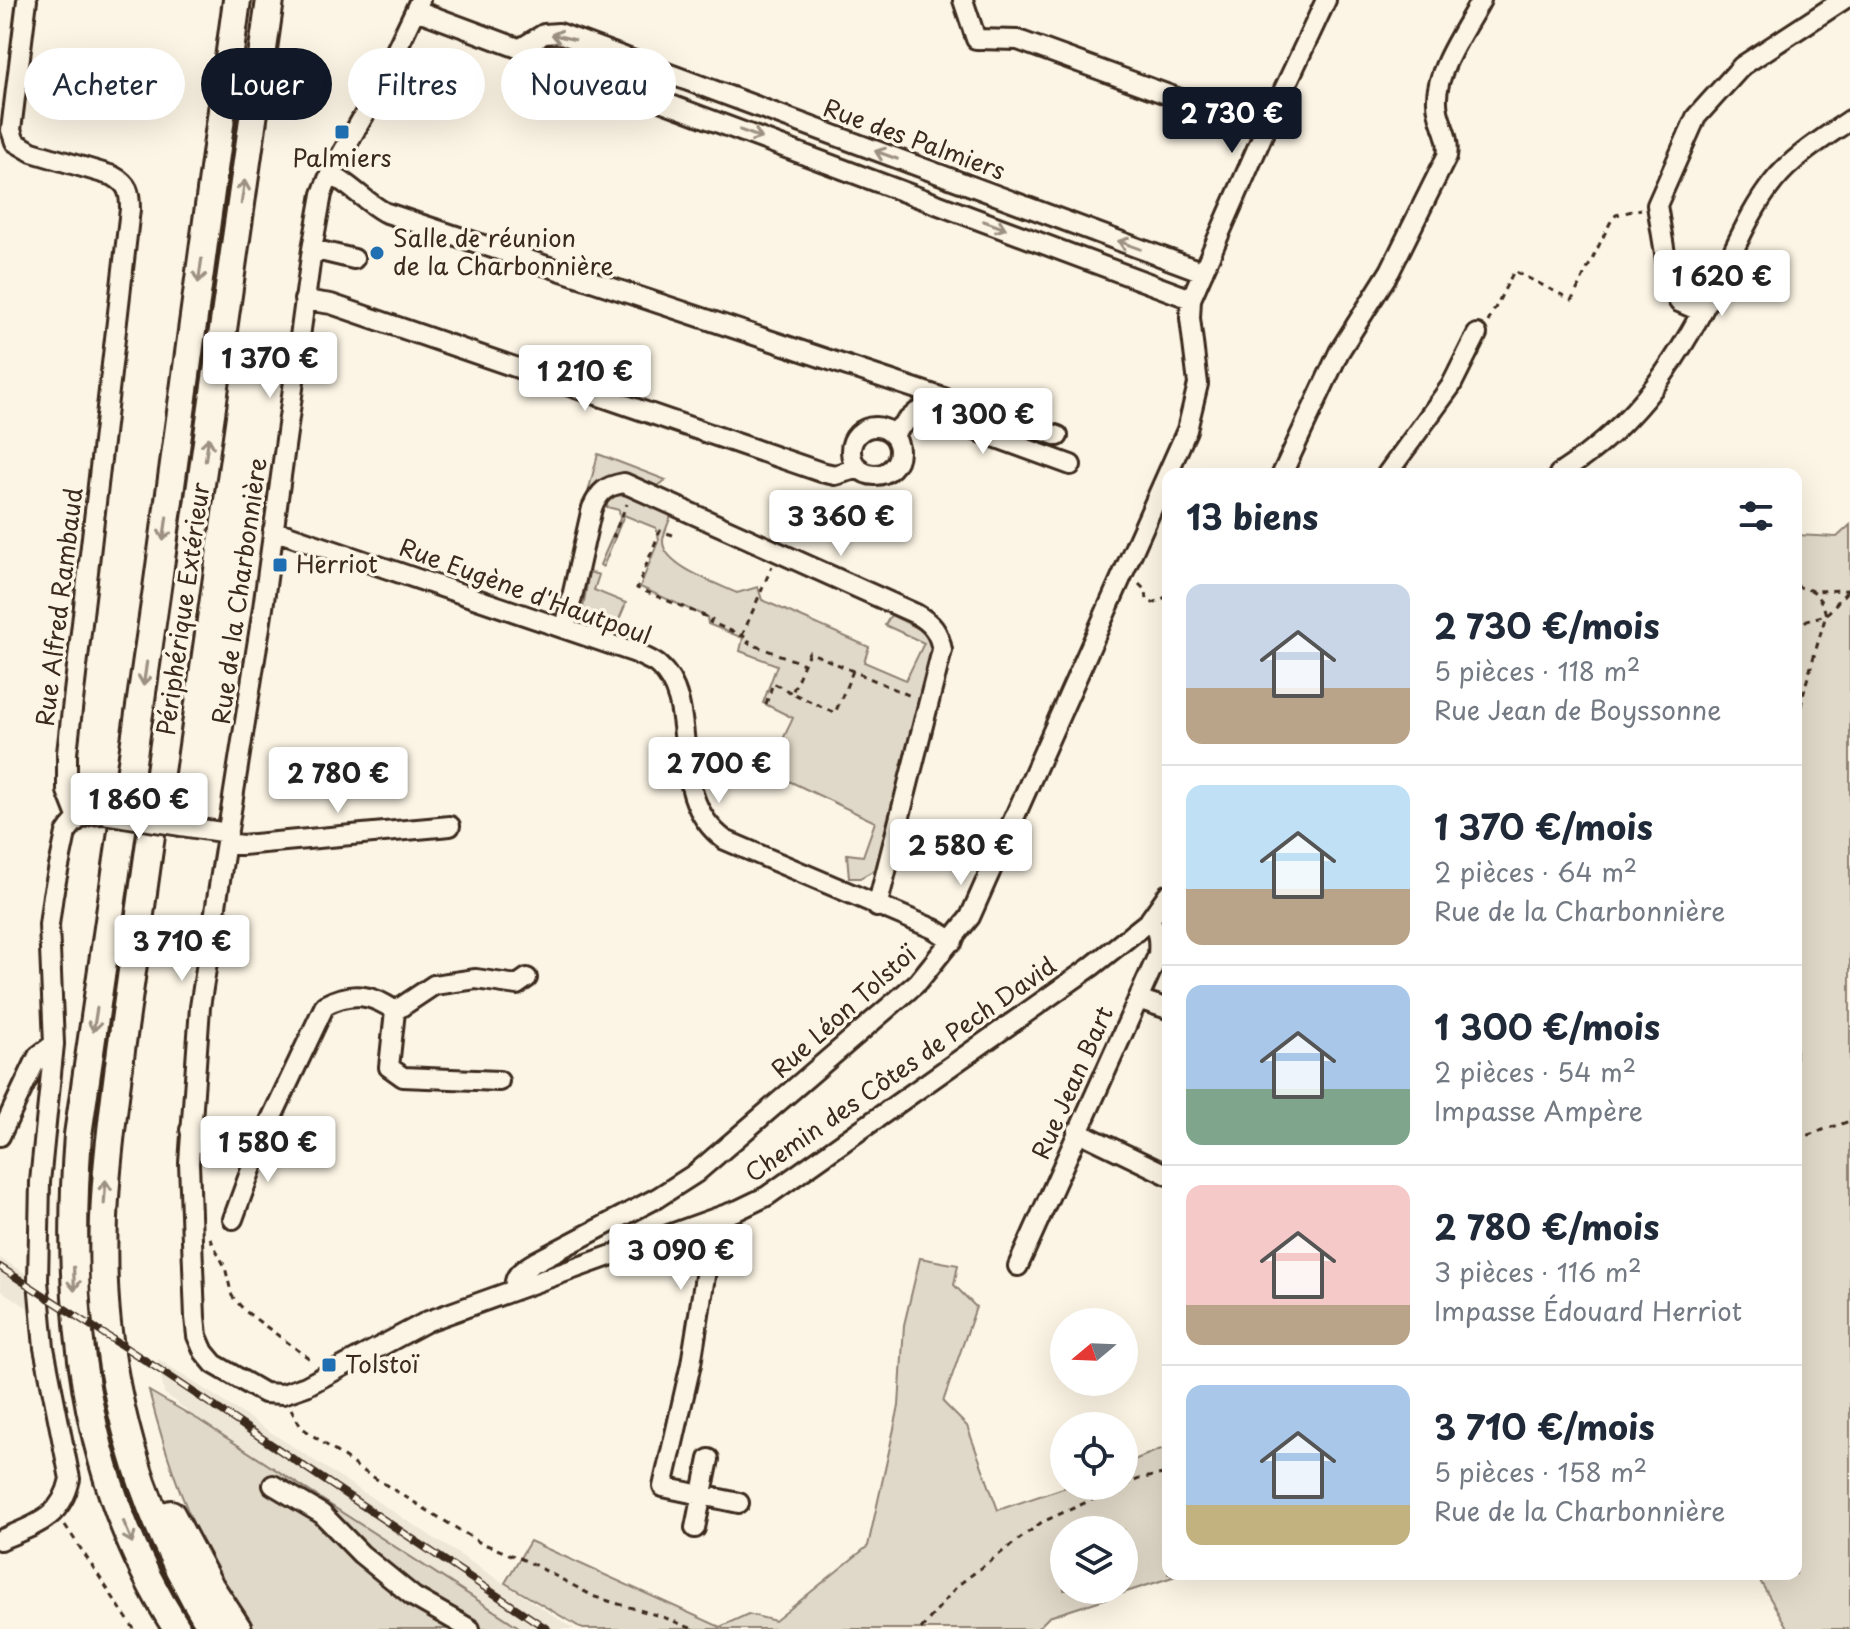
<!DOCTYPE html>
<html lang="fr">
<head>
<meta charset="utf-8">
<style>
  :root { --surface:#fff; --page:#f6f6f7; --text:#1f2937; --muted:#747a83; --line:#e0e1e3; --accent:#111827 }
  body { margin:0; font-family:"Playpen Sans",sans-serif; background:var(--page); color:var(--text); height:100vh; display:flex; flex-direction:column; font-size:30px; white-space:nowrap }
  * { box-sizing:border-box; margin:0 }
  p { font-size:26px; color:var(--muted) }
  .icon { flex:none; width:44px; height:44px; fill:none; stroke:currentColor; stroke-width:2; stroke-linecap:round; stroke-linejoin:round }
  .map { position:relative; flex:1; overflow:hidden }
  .side { position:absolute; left:1162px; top:468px; width:640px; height:1112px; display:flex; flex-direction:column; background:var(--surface); border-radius:16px; box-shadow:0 8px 32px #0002 }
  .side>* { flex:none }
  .hud { position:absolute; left:24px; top:48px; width:760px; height:72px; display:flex; gap:16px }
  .needle { width:52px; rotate:251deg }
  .controls { position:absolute; left:1050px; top:1308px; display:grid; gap:16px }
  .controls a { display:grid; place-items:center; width:88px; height:88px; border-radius:50%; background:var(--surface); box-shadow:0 8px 32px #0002; font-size:40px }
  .price { position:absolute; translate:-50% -68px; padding:0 18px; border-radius:8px; background:#fff; color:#222; font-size:26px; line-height:52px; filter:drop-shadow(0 2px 4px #0008) }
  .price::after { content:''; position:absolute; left:50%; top:48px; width:24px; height:18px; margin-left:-12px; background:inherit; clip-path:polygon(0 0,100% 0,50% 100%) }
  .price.on { background:var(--accent); color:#fff }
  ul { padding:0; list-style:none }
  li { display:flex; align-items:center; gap:24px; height:200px; padding:0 24px }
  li+li { border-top:2px solid var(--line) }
  li span { display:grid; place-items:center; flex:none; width:224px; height:160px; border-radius:16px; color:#555 }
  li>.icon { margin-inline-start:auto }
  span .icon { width:96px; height:96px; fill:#fffc; stroke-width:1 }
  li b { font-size:34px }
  h2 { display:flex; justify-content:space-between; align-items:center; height:96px; padding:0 24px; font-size:34px }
  .pill { padding:0 28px; border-radius:36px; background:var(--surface); box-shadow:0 8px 32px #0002; font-size:28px; line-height:72px }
  .pill.on { background:var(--accent); color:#fff }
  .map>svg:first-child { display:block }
  .built { fill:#eee6d6 }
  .green { fill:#e0d8c8; stroke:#8e8173; stroke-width:2; fill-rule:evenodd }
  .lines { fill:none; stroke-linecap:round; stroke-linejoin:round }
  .minor-casing { stroke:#3b2a1e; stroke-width:24 }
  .highway-casing { stroke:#3b2a1e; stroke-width:32 }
  .path { stroke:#3b2a1e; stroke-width:3; stroke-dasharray:6 6; stroke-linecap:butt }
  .minor { stroke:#fcf5e5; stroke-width:18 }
  .highway { stroke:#fcf5e5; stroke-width:26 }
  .rail-casing { stroke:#3b2a1e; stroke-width:8 }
  .rail { stroke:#fcf5e5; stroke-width:5; stroke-dasharray:15; stroke-linecap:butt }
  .minor-bridge-casing { stroke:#3b2a1e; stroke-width:24; stroke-linecap:butt }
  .minor-bridge { stroke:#fcf5e5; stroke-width:18 }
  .oneway { stroke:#9c9082 }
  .poi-dot { fill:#1f6fb2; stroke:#fcf5e5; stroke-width:3 }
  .labels { text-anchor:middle; stroke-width:7; stroke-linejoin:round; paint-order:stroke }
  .street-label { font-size:24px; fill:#3b2a1e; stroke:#fcf5e5 }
  .poi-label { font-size:24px; fill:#3b2a1e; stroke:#fcf5e5; text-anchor:start }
</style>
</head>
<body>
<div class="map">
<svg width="1850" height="1629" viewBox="0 0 1850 1629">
  <rect width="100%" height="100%" fill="#fcf5e5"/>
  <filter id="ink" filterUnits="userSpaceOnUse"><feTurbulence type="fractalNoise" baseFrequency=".0125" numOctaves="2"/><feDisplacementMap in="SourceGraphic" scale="16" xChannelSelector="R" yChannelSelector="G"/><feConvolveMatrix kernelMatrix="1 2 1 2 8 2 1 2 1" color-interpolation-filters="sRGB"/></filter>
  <g filter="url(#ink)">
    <path class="built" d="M0,1258l38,23 3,35 -41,-26z
      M158,1359l416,270h-52l-323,-209 -35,-27z"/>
    <path class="green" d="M598,454l68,26 -11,8c-31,-11 -50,-22 -69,12z
      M626,495l45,20c-2,8 -7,17 -8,25 -2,25 55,44 74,53l21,-6 4,13 107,47 -5,15 42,18 18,-37 -39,-18 6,-10 35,17 5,16 -9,53 -46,168 -16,9h-11l-2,-24 16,2 12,-34 -107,-51 25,-53 -30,-15 14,-38 -37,-14 3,-13 -35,-14 -1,-7 -67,-30 19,-48 -3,-11 -32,-13 -21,52 -3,-2 20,-46 -1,-9 -12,-3v-6l7,-5z
      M1850,525v1104h-62l-32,-55h40v-1039l41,2z
      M589,572l10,3 -5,15 32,13 -8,19 25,10 -5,10 -36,-15 -20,-13z
      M920,1258l38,7 -4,20 22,22 -33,95 24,24 31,84 71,-24h55v-22l37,-15h7v125h14l-133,43 -12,12h-454l-78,-46 25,-42 190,86 28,-13 27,7 93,-75 31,-140 5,-81zM1064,1530h60v60h-60z
      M149,1391l50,29 323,209h-269c-11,-12 -18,-28 -27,-42 -37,-62 -59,-126 -77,-196z"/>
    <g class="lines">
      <g class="minor-casing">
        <path id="minor" d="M27,0l-16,130 4,12 17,10 81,24c15,8 17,16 17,33l-63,544v38l11,28
          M420,0l-49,103 -41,71 -8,20 -10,55 -49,359 -63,399 -11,156 6,154 2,19 7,16 10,12 50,29 19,1 23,-8 122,-65 310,-111 29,-14 324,-229 58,-46 19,-27
          M963,0l13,39 42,1 247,90
          M416,10l775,289
          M521,48l23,-14 15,-1 644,239
          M330,174c20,10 34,27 54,38l674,224
          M312,249l42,10
          M304,300l27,4 490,168 14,3 24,-7
          M1702,312l-23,-10 -9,-18 -13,-79 39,-88 46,-51 101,-66
          M851 451a24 24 0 1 1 48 0a24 24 0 1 1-48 0Z
          M892,434l25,-22h8l146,53
          M1282,474l57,-122 51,-81 57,-115c4,-21 -10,-34 -10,-54 -2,-31 29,-74 44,-102
          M1387,474l64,-88 26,-52
          M1559,474c83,-53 120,-117 164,-202 15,-30 29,-64 51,-91 20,-25 50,-43 76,-61
          M273,530l363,123c7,4 16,7 22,12 46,39 5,130 67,175l209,89 19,12
          M565,628l27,-120c8,-17 14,-22 32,-25l292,131c16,9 23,18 26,36l-65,257
          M181,826l47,7
          M227,843l15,2 208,-19
          M1138,999l30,10
          M395,1011l39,-26 42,-6 41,6 10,-7
          M190,1130l74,4 61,-129c26,-14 47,-11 70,6l-6,56 14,10 96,4
          M1077,1131l91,44
          M0,1136l38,-80 16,-12
          M233,1219l31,-85
          M691,1228l15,42 -15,94 -28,123 76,16
          M1018,1266l140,-311c1,-13 1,-26 -9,-34
          M515,1290c-3,-15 9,-21 20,-28l122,-64 39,-25 222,-191 52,-65 217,-487 11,-46 -8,-66 1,-19 74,-169 61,-130
          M273,1485l49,29 39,40 53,43 56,32
          M695,1528l14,-69
          M0,1540c34,-15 61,-20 70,-61l-26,-131 -6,-67 2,-99 14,-138 -5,-119 4,-30 13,-62c10,-16 20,-19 38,-19"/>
      </g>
      <g class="highway-casing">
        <path id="highway" d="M171,1514l37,69 30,46
          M177,1629c-96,-150 -112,-322 -99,-494l78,-539 81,-596
          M212,1629c-59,-98 -92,-190 -105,-305 -10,-92 2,-183 14,-274 10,-72 20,-144 30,-215 39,-279 79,-557 119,-835"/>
      </g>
      <path class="path" d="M1488,322l26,-51 58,29 38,-77 6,-8 25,-6
        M673,535l-13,-4 -23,57 75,31 -2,3 40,17 -2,4 56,21
        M616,536h-3l14,-32
        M1139,584l7,7 1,9 6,3 15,-7
        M1796,586l17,5 35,-1
        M1796,630l11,-10 19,-5 -3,-11 -10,-13
        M742,636l30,-70
        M853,671l-18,42 -43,-20 17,-41 104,45
        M766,704l7,-21 19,10
        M1796,730l9,-43 21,-72 24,-27
        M1796,1139l54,-18
        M210,1238l15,29 7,29 13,15 69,51
        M291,1409l10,18 59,42 119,73 50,20 66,35 68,20 30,12
        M65,1525l69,104
        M921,1629l36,-43 85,-64 97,-43 29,-6"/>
      <use href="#minor" class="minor"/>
      <use href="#highway" class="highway"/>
      <g class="rail-casing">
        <path id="rail" d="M0,1267l160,103 387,259"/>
      </g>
      <use href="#rail" class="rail"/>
      <g class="minor-bridge-casing">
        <path id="minor-bridge" d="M104,814l77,12"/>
      </g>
      <use href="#minor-bridge" class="minor-bridge"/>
    </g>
    <defs><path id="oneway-shaft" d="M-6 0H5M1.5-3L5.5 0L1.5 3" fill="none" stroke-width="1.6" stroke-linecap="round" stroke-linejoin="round" transform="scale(2)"/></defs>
    <g class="oneway">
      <use href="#oneway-shaft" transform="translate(563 37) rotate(-167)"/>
      <use href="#oneway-shaft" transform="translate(751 134) rotate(20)"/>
      <use href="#oneway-shaft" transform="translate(886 155) rotate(-160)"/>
      <use href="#oneway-shaft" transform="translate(243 192) rotate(-82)"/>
      <use href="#oneway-shaft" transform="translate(995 225) rotate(20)"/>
      <use href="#oneway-shaft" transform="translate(1129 245) rotate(-160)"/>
      <use href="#oneway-shaft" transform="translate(200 271) rotate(98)"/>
      <use href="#oneway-shaft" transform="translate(207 449) rotate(-82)"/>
      <use href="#oneway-shaft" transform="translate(165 529) rotate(98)"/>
      <use href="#oneway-shaft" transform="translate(145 674) rotate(98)"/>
      <use href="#oneway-shaft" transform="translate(95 1020) rotate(99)"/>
      <use href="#oneway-shaft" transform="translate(105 1192) rotate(-86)"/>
      <use href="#oneway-shaft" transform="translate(74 1279) rotate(88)"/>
      <use href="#oneway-shaft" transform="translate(128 1532) rotate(67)"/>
    </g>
  </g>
  <g class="poi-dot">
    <rect x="334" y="124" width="16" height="16" rx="4"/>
    <circle cx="377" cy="253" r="8"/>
    <rect x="272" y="557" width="16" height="16" rx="4"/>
    <rect x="321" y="1357" width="16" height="16" rx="4"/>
  </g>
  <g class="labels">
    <g class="street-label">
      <text transform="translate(914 140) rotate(20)" y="8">Rue des Palmiers</text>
      <text transform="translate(240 591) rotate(-82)" y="8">Rue de la Charbonnière</text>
      <text transform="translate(525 592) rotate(20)" y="8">Rue Eugène d'Hautpoul</text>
      <text transform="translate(60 607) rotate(-83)" y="8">Rue Alfred Rambaud</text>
      <text transform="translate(184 609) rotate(-82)" y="8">Périphérique Extérieur</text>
      <text transform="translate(844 1012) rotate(-42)" y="8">Rue Léon Tolstoï</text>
      <text transform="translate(901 1070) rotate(-35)" y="8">Chemin des Côtes de Pech David</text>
      <text transform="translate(1073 1083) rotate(-66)" y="8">Rue Jean Bart</text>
    </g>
    <g class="poi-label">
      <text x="342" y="167" text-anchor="middle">Palmiers</text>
      <text x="393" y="247">Salle de réunion<tspan x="393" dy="28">de la Charbonnière</tspan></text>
      <text x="296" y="573">Herriot</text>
      <text x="345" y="1373">Tolstoï</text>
    </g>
  </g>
</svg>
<div class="controls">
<a><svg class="needle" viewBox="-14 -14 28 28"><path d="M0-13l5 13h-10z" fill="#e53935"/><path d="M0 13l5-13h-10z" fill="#747a83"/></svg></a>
<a><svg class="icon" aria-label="locate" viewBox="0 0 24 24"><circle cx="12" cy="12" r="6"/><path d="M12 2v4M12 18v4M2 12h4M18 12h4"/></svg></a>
<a><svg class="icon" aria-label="layers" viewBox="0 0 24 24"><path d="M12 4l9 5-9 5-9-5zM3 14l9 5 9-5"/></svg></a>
</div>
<b class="price on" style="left:1232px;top:155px">2 730 €</b>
<b class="price" style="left:1722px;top:318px">1 620 €</b>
<b class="price" style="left:270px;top:400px">1 370 €</b>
<b class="price" style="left:585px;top:413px">1 210 €</b>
<b class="price" style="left:983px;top:456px">1 300 €</b>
<b class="price" style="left:841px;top:558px">3 360 €</b>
<b class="price" style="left:719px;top:805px">2 700 €</b>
<b class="price" style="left:338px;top:815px">2 780 €</b>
<b class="price" style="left:139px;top:841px">1 860 €</b>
<b class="price" style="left:961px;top:887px">2 580 €</b>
<b class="price" style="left:182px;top:983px">3 710 €</b>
<b class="price" style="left:268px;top:1184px">1 580 €</b>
<b class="price" style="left:681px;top:1292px">3 090 €</b>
<div class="hud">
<a class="pill">Acheter</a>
<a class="pill on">Louer</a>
<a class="pill">Filtres</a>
<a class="pill">Nouveau</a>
</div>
<section class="side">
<h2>13 biens<svg class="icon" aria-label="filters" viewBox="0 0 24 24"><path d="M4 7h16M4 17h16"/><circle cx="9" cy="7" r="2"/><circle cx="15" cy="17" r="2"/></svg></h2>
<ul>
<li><span style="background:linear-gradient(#c9d6e8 65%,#b9a48a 0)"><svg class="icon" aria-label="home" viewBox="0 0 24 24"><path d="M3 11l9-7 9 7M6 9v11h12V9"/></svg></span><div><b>2 730 €/mois</b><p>5 pièces · 118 m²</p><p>Rue Jean de Boyssonne</p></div></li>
<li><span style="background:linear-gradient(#bfe0f5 65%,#b9a48a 0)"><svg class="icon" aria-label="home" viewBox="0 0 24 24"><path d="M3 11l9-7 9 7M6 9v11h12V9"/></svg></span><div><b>1 370 €/mois</b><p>2 pièces · 64 m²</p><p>Rue de la Charbonnière</p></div></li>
<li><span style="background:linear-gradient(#a9c7e8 65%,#7fa58c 0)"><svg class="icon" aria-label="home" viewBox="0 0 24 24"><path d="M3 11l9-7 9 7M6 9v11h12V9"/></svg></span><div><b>1 300 €/mois</b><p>2 pièces · 54 m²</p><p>Impasse Ampère</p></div></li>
<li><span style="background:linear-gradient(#f6c9c9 75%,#b9a48a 0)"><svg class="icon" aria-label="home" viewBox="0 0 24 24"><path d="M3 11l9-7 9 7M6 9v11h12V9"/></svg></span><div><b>2 780 €/mois</b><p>3 pièces · 116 m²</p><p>Impasse Édouard Herriot</p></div></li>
<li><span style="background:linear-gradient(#a9c7e8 75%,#c2b280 0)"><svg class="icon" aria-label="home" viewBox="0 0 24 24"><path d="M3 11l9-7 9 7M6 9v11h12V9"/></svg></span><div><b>3 710 €/mois</b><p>5 pièces · 158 m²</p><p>Rue de la Charbonnière</p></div></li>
</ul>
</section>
</div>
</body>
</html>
